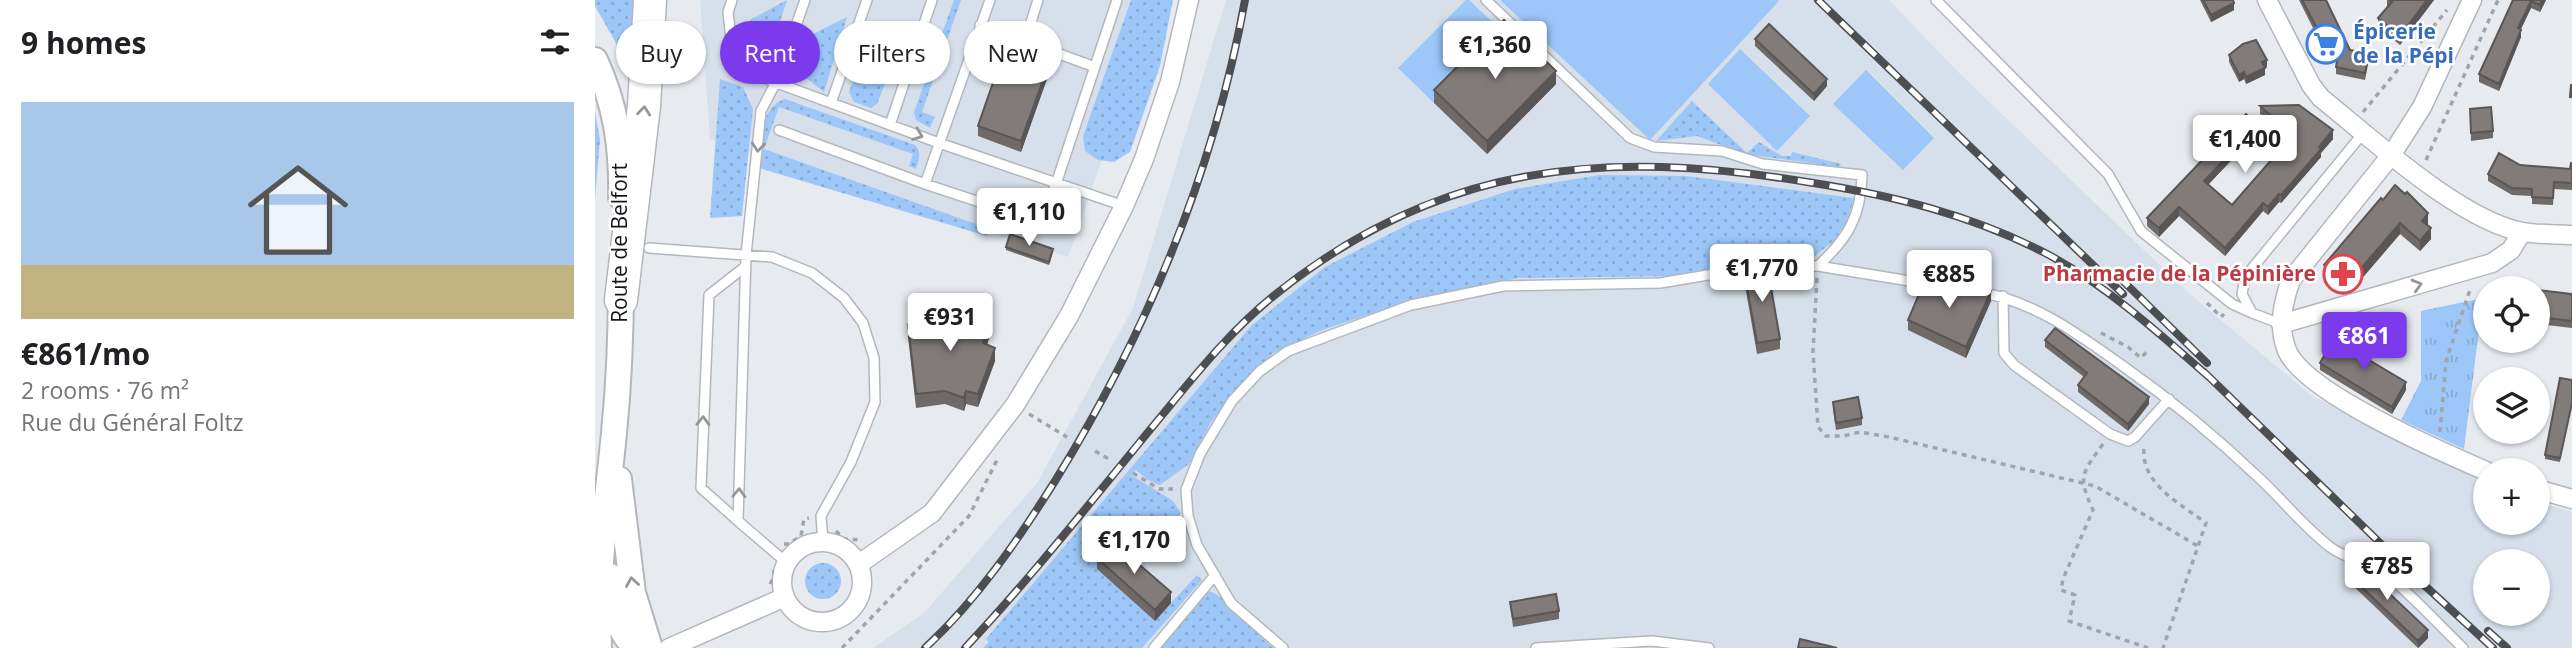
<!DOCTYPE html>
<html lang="en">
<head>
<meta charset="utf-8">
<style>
  :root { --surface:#fff; --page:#f2f2f2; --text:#202124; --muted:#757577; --line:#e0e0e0; --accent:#7c3aed }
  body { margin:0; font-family:"Open Sans",sans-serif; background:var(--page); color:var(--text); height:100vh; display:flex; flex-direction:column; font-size:26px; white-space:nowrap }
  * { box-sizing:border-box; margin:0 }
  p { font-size:23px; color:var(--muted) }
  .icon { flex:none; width:38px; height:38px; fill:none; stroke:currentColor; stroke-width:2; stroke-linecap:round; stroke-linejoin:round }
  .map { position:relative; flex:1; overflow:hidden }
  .sheet { display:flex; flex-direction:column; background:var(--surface); width:595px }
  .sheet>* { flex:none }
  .guide { position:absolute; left:21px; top:21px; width:665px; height:63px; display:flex; gap:14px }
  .buttons { position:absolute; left:1878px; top:276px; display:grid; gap:14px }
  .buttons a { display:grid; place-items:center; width:77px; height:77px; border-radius:50%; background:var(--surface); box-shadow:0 2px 5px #0004; font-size:35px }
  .price { position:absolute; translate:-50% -60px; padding:0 16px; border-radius:7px; background:#fff; color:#222; font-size:23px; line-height:46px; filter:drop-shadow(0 2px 4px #0008) }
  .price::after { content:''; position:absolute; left:50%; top:42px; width:21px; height:16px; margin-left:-10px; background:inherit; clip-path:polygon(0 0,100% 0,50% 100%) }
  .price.current { background:var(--accent); color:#fff }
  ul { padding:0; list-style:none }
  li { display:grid; align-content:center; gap:14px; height:371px; padding:0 21px }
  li+li { border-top:2px solid var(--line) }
  li span { display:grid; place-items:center; height:217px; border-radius:0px; color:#555 }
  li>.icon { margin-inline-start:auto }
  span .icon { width:126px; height:126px; fill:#fffc; stroke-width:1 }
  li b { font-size:30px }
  h2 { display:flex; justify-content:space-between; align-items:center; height:84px; padding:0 21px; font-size:30px }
  .tag { padding:0 24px; border-radius:32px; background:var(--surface); box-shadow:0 2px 5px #0004; font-size:24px; line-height:63px }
  .tag.current { background:var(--accent); color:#fff }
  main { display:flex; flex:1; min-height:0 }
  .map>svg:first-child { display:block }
  .built { fill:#d6dfea; fill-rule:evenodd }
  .grass { fill:url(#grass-dots) }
  .park { fill:url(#park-tufts) }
  .pitch { fill:#9cc7f8 }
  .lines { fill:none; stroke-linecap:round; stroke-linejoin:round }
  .lane-casing { stroke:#b3b7bc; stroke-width:12 }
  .street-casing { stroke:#b3b7bc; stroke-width:21 }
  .secondary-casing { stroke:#b3b7bc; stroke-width:28 }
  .highway-casing { stroke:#b3b7bc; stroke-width:35 }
  .path { stroke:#a1a4a8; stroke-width:3.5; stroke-dasharray:5 5; stroke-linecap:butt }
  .lane { stroke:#fff; stroke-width:9 }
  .street { stroke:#fff; stroke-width:18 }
  .secondary { stroke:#fff; stroke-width:24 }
  .highway { stroke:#fff; stroke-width:32 }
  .rail-casing { stroke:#4d4e51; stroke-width:8 }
  .rail { stroke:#fff; stroke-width:5; stroke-dasharray:16; stroke-linecap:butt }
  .wall { fill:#6f6a68 }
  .shaded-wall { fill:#5a5655 }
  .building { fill:#817b79; stroke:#5a5655; stroke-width:2 }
  .oneway { stroke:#969697 }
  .labels { text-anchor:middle; stroke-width:5; stroke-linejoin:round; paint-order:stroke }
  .shop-label { font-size:21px; font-weight:bold; fill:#366cbe; stroke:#fff; text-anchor:start }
  .street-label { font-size:21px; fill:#151618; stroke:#fff }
  .health-label { font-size:21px; font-weight:bold; fill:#be3a42; stroke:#fff; text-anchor:end }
</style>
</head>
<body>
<main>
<section class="sheet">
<h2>9 homes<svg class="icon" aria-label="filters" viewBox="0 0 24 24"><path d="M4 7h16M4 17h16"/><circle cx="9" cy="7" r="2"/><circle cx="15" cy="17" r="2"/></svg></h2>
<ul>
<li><span style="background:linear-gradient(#a9c7e8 75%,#c2b280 0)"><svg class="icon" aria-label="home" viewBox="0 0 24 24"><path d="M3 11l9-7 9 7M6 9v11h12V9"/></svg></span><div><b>€861/mo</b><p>2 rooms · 76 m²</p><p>Rue du Général Foltz</p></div></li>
</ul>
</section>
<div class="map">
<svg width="1977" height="648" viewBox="0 0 1977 648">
  <defs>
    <pattern id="grass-dots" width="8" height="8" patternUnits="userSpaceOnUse" patternTransform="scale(1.75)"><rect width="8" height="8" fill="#9cc7f8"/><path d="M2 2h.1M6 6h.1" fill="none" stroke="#86aad4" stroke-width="1.8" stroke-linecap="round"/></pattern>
    <pattern id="park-tufts" width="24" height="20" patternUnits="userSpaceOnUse" patternTransform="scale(1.75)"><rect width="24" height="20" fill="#9cc7f8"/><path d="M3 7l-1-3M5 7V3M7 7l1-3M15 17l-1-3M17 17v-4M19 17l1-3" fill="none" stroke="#86aad4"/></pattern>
  </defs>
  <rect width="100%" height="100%" fill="#e7ebf0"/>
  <path class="built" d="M105,0h458l-90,257 -40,-14 -74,-19 -244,-85z
    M631,0h663l69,72 234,224 120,100 173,82v45h52l1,-21 34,10v136h-1699l51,-35 113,-130 96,-175zM1890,562h52v52h-52z"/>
  <path class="grass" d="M0,0h48l-4,103 -23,-60 -21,-37z
    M192,0l-21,64 -7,4 -13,-9 -5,-11 2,-15 7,-13z
    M359,0h7l-39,112 13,5 -5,11 -14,-8 -2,-8z
    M536,0h42l-13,66 -30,86 -16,10 -16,-2 -13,-9 -2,-15z
    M252,17l-23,75 -18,-14 -5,-13 2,-16 8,-14z
    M271,44l24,27 -13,33 -6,4 -17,-6 -5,-10z
    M125,79l23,8 10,22 -11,107 -32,2z
    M190,99l130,46c7,8 4,14 1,24l-7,-3 4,-12 -134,-47 -15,42 226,80 -3,7 -228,-68c3,-24 -1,-60 26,-69z
    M1097,101l55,52 12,-11 23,14h9l1,-4 49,12 -2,3 -94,-13 -48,-18 -41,5z
    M0,111l5,29 -5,59z
    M1005,175l86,1 168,22 -7,23 -13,20 -22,17 -62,2 -77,16 -155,2 -106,22 -90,30 -49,23 -21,19 -41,50 -22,42 -29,21 -12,-5 -12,-10 -5,5 42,26 8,12 -48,56 22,51 42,-45 5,5 -60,68h-159l6,-6 -3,-3 265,-313 74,-59 88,-45 102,-33z
    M210 581a18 18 0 1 1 36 0a18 18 0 1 1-36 0Z
    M613,591c17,2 48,46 66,57h-115z"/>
  <path class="park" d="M1888,298l-19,151 -63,-29 20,-39v-70z"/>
  <path class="pitch" d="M871,0h3l35,33 -70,70 -36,-35z
    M905,0h278l1,1 -129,139z
    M1145,49l70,67 -33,35 -69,-67z
    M1271,70l68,68 -31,32 -70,-66z"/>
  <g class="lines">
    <g class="lane-casing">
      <path id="lane" d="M137,0l-4,12 6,55 205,76 185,63
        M891,0l144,138 24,9 68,4 41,13 99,11c-1,42 -14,63 -44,91
        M1341,0l172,174 33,57 91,73 20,9
        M385,25l115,42
        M430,41l13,-41
        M236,103l36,-103
        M295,125l42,-125
        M184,130l146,54 115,38 16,-38 61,-184
        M330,184l65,-184
        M54,248l123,9 40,16 32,25 19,25 11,35 1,44 -24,60 -30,54 2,26
        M1384,292c55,9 99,42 144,74 48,34 92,70 135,111 25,23 45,49 72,70 17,13 41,15 57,28 27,22 51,49 76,73
        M1408,296l1,57 10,12 96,69 18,7 7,-4 34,-38
        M1686,324l-29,-11 -10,-19 3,-17 119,-145
        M143,521l-37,-33 8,-193 37,-29
        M192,563l-49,-42 8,-266 15,-144 15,-29 29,-82
        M559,648l61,-73
        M688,648l-52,-45 -34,-58 -9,-29 -2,-26 14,-36 32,-53 28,-30 28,-20 123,-46 92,-19 157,-3 102,-17h56l116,19
        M941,648l116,-7 57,7"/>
    </g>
    <g class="street-casing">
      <path id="street" d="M1672,0l44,85 10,13c50,40 140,123 202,134 16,3 33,2 49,3
        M1877,0l-50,107 -30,47 -101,126c-8,22 -13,45 -5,68 14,43 156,104 200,123
        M1686,324l211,-61 19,-13 11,-18
        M1942,489l35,10
        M187 582a40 40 0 1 1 80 0a40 40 0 1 1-80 0Z
        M264,564l73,-51 83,-108 54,-89 55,-110 20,-47 26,-77 19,-82
        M74,648l116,-51"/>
    </g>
    <g class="secondary-casing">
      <path id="secondary" d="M0,60c21,45 27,88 26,137
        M24,479l14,114 17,55
        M15,576c4,24 5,60 29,72
        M4,648c-3,-72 8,-144 15,-215 5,-50 7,-101 7,-151"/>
    </g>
    <g class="highway-casing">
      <path id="highway" d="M26,300l23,-194 6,-106"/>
    </g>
    <path class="path" d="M1768,112l84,-102
      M1831,160l72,-160
      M1222,278l-4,74 5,75 8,9h17l17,-4 29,5 206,49 103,60
      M1612,303l14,14 3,-3
      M1506,333l27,14 13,11 7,-8
      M434,414l38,23
      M1845,432l6,-71 25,-74
      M1508,444c-21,30 -26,31 -10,66l-30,69 -2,11 14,5 -6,26 79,27
      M1549,449c-3,35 38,56 62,74l-43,125
      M500,451l17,10
      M538,473l26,16h14
      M241,531l8,8 16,1
      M189,544h5l12,-8 3,-17 5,-1
      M175,584l4,-7v-9
      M247,648l127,-132 28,-56"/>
    <use href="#lane" class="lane"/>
    <use href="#street" class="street"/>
    <use href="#secondary" class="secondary"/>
    <use href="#highway" class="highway"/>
    <g class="rail-casing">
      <path id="rail" d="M1223,0l305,294
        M1522,275l90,88
        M1609,372l207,201 82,75
        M1893,631l19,17
        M330,648c52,-48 93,-108 130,-167 91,-147 159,-310 190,-481
        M370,648c65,-69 124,-144 184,-217 40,-48 78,-98 127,-137 165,-132 329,-145 531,-112 84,13 166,33 242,73 59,32 110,78 160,122"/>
    </g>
    <use href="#rail" class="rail"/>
  </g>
  <path class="wall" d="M1605,0h33l1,10 -23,12z
    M1704,0h27l24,50 11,6 7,9 -3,15 -29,-6v-7l4,-22 -16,11 -8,-15v-7z
    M1792,0h47l-34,45 -22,-18v-9l9,-11z
    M1918,0h33l-6,12 -9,-4 -10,21v8l-22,54 -20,-9v-8z
    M1160,39l72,47 -13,15 -59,-55z
    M1634,55l38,12 -2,1v7l-19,9 -2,-5 -5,3 -10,-20z
    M453,76l-27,76 -43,-16v-10z
    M961,84l-69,70 -53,-51v-13z
    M1665,106l73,33 -12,14v4l-40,46 -2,-1 -11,13 -5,-4 -38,45 -46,-40 -20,21 -12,-11v-8l111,-86 -50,53 24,20 57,-66 -29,-25z
    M1875,109l23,22v7l-22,3z
    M1977,163v27l-18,-1 -1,16 -21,-1v-8l-20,-1 -24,-14v-7l32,-9 50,4z
    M1786,198l47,26 -1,1 4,14 -11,12 -20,-17 -42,49 -18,7 -16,-15v-10z
    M411,247l47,5 -4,13 -43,-15z
    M1149,270l36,69v10l-23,5 -13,-74z
    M1942,290l35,4v34l-35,-4z
    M1396,301l-25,57 -58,-28v-10z
    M313,324l82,11 -3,10 8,16 -17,46 -12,-3 -2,7 -19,-7 -29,4 -8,-71z
    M1450,340l104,64 -21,27 -50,-39v-7l6,-8 -39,-30z
    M1776,352l-4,7 39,31 -14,24 -72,-44v-7l28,-9z
    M1977,380l-12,82 -15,-3v-4z
    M1238,402l29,16v7l-26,5 -3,-21z
    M502,558l74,45 -16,18 -58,-52z
    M1751,572l82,66 -10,10 -72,-69z
    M915,602l49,9v8l-46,8z"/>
  <path class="shaded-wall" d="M1832,0h7l-34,45v-9z
    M1947,0h4l-6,12v-7z
    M1936,1v7l-13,27v-7z
    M1639,3v7l-23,12v-7z
    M1926,30v7l-22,54v-7z
    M1746,37v7l-17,12v-7z
    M1672,60v7l-2,1v7l-19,9v-7l16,-15z
    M453,66v10l-27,76v-11z
    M961,71v13l-69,70v-13z
    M1649,72v7l-5,3v-7z
    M1232,79v7l-13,15v-7z
    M1663,124v8l-54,57v-8z
    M1738,130v9l-12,14v4l-40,46v-8z
    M1684,194v8l-11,13v-8z
    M1668,203v8l-38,45v-8z
    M1584,207v9l-20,21v-9z
    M1833,213v11l-6,8v-11z
    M1805,223v11l-42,49 -18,7v-11z
    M1836,228v11l-11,12v-10z
    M1396,291v10l-25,57v-11z
    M395,321v14l-7,22v-14z
    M1776,345v7l-7,12v-7z
    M400,348v13l-17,46v-13z
    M1811,382v8l-14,24v-7z
    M371,391v13l-2,7v-13z
    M1554,397v7l-21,27v-7z
    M576,592v11l-16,18v-11z
    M1833,630v8l-10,10v-7z"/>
  <path class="building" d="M1608,0h30l1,3 -23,12z
    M1707,0h24l24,50 11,2 -1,4 8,2 -3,15 -29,-6 5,-30 -17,12 -8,-15 3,-2z
    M1795,0h37l-27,36 -22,-18 14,-16z
    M1918,0h29l-2,5 -9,-4 -13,27 3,2 -22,54 -20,-10z
    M909,20l52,51 -69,70 -53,-51z
    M1174,24l58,55 -13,15 -59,-55z
    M1661,40l11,20 -5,2 3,6 -19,9 -2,-5 -5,3 -10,-20 14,-11z
    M409,51l44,15 -27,75 -43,-15z
    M1976,85h1v12h-2z
    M1704,105l34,25 -14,17 2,2 -40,46 -2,-1 -11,13 -5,-4 -38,45 -46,-41 -20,21 -12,-10 99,-104 12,10 -54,57 28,24 61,-70 -33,-29z
    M1896,107l2,24 -22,2 -1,-24z
    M1904,153l21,12 50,4 1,-6h1v20l-18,-1 -1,16 -21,-1v-8l-20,-1 -24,-14z
    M1800,185l10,9 2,-2 21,21 -6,8 9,7 -11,13 -20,-18 -42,49 -18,7 -16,-14 57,-67 2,2z
    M415,234l43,15 -4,13 -43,-15z
    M1172,265l13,74 -23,4 -13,-73z
    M1330,280l66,11 -25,56 -58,-27z
    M1942,290l35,4v27l-35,-4z
    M349,305l46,16 -7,22 12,5 -17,46 -12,-3 -2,7 -19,-7 -29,3 -8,-70 31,-4z
    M1460,328l94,69 -21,27 -50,-39 9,-12 -42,-33z
    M1763,337l13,8 -7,12 42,25 -14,25 -72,-44 11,-19 17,10z
    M1965,378l12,2v23l-12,55 -15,-3z
    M1263,397l4,21 -26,5 -3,-21z
    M517,541l59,51 -16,18 -58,-52z
    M1761,562l72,68 -10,11 -72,-69z
    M961,594l3,17 -46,8 -3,-17z
    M1205,639l37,9h-39z"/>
  <defs><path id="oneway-chevron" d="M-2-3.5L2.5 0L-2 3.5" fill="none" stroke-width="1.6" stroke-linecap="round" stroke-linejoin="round" transform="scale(1.75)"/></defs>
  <g class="oneway">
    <use href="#oneway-chevron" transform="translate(49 111) rotate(-84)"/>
    <use href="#oneway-chevron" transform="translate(323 135) rotate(21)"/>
    <use href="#oneway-chevron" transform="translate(163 147) rotate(96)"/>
    <use href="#oneway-chevron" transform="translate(1822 285) rotate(-16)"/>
    <use href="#oneway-chevron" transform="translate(108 421) rotate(-88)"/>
    <use href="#oneway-chevron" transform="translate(144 493) rotate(-88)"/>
    <use href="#oneway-chevron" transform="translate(37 582) rotate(-99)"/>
  </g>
  <defs>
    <g id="supermarket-ring" transform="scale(2.0125)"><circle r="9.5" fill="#fff" stroke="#3f7fe0" stroke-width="1.5"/><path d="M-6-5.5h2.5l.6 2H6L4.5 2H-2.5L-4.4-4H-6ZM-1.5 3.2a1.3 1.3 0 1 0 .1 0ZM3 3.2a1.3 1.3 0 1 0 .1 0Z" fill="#3f7fe0"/></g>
    <g id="pharmacy-ring" transform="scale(2.0125)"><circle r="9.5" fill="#fff" stroke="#e0444e" stroke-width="1.5"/><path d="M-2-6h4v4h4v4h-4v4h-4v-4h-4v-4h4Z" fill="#e0444e"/></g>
  </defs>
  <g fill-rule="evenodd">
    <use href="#supermarket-ring" x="1731" y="44"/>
    <use href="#pharmacy-ring" x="1748" y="274"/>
  </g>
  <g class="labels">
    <g class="shop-label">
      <text x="1758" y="39">Épicerie<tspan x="1758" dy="24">de la Pépi</tspan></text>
    </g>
    <g class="street-label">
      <text transform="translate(25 243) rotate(-90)" y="7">Route de Belfort</text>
    </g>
    <g class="health-label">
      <text x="1721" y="281">Pharmacie de la Pépinière</text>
    </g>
  </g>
</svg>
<div class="buttons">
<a><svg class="icon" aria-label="locate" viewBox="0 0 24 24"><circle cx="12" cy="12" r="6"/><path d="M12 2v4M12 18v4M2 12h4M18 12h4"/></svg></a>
<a><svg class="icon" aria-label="layers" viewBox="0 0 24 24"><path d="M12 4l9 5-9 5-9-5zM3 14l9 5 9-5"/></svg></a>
<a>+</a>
<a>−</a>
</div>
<b class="price" style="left:900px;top:81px">€1,360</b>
<b class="price" style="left:1650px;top:175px">€1,400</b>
<b class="price" style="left:434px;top:248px">€1,110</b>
<b class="price" style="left:1167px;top:304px">€1,770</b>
<b class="price" style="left:1354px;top:310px">€885</b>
<b class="price" style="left:355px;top:353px">€931</b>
<b class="price current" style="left:1769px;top:372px">€861</b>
<b class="price" style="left:539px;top:576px">€1,170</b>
<b class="price" style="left:1792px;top:602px">€785</b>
<div class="guide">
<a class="tag">Buy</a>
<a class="tag current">Rent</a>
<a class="tag">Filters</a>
<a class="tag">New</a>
</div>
</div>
</main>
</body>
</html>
